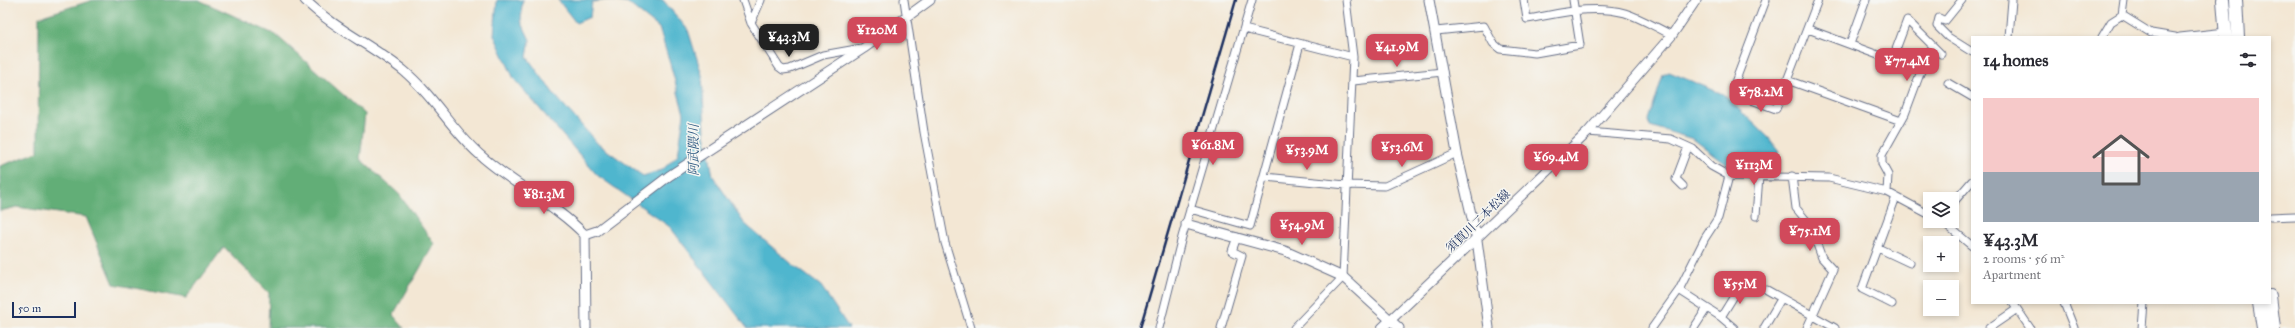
<!DOCTYPE html>
<html lang="en">
<head>
<meta charset="utf-8">
<style>
  :root { --surface:#fff; --page:#f7f7f7; --text:#2b2b33; --muted:#7c7c81; --line:#e1e1e2; --accent:#d1495b }
  body { margin:0; font-family:"IM FELL Great Primer","Noto Serif JP",serif; background:var(--page); color:var(--text); height:100vh; display:flex; flex-direction:column; font-size:15px; white-space:nowrap }
  * { box-sizing:border-box; margin:0 }
  p { font-size:13px; color:var(--muted) }
  .icon { flex:none; width:22px; height:22px; fill:none; stroke:currentColor; stroke-width:2; stroke-linecap:round; stroke-linejoin:round }
  .map { position:relative; flex:1; overflow:hidden }
  .side { position:absolute; left:1971px; top:36px; width:300px; height:268px; display:flex; flex-direction:column; background:var(--surface); border-radius:0px; box-shadow:0 2px 6px #0003 }
  .side>* { flex:none }
  .buttons { position:absolute; left:1923px; top:192px; display:grid; gap:8px }
  .buttons a { display:grid; place-items:center; width:36px; height:36px; border-radius:0px; background:var(--surface); box-shadow:0 2px 6px #0003; font-size:20px }
  .scale { position:absolute; left:12px; bottom:10px; width:64px; box-sizing:border-box; padding-left:4px; border:2px solid #1b2f5e; border-top:0; font-size:11px; line-height:14px; white-space:nowrap; color:#1b2f5e; -webkit-text-stroke:3px #f6f6f2; paint-order:stroke }
  .price { position:absolute; translate:-50% -34px; padding:0 9px; border-radius:8px; background:var(--accent); color:#fff; font-size:13px; line-height:26px; filter:drop-shadow(0 1px 2px #0008) }
  .price::after { content:''; position:absolute; left:50%; top:24px; width:12px; height:9px; margin-left:-6px; background:inherit; clip-path:polygon(0 0,100% 0,50% 100%) }
  .price.on { background:#222; color:#fff }
  ul { padding:0; list-style:none }
  li { display:grid; align-content:center; gap:8px; height:212px; padding:0 12px }
  li+li { border-top:1px solid var(--line) }
  li span { display:grid; place-items:center; height:124px; border-radius:0px; color:#555 }
  li>.icon { margin-inline-start:auto }
  span .icon { width:72px; height:72px; fill:#fffc; stroke-width:1 }
  li b { font-size:17px }
  h2 { display:flex; justify-content:space-between; align-items:center; height:48px; padding:0 12px; font-size:17px }
  .map>svg:first-child { display:block }
  .forest { fill:#62ae77; stroke:#3e6e6a }
  .water { fill:#4fb6ce; stroke:#357296 }
  .lines { fill:none; stroke-linecap:round; stroke-linejoin:round }
  .street-casing { stroke:#676f87; stroke-width:9 }
  .secondary-casing { stroke:#676f87; stroke-width:11 }
  .highway-casing { stroke:#676f87; stroke-width:14 }
  .street { stroke:#fff; stroke-width:7 }
  .secondary { stroke:#fff; stroke-width:9 }
  .highway { stroke:#fff; stroke-width:12 }
  .rail { stroke:#1b2f5e; stroke-width:2.5 }
  .labels { text-anchor:middle; stroke-width:3; stroke-linejoin:round; paint-order:stroke }
  .street-label { font-size:12px; fill:#1b2f5e; stroke:#f6f6f2 }
  .water-label { font-size:13px; font-style:italic; fill:#2b5880; stroke:#f6f6f2 }
</style>
</head>
<body>
<div class="map">
<svg width="2295" height="328" viewBox="0 0 2295 328">
  <rect width="100%" height="100%" fill="#f6f6f2"/>
  <filter id="ink" filterUnits="userSpaceOnUse"><feTurbulence type="fractalNoise" baseFrequency=".025" numOctaves="2"/><feDisplacementMap in="SourceGraphic" scale="8" xChannelSelector="R" yChannelSelector="G"/><feConvolveMatrix kernelMatrix="1 2 1 2 8 2 1 2 1" color-interpolation-filters="sRGB"/></filter>
  <filter id="wash" filterUnits="userSpaceOnUse"><feTurbulence type="fractalNoise" baseFrequency=".012" numOctaves="4" result="noise"/><feDisplacementMap in="SourceGraphic" scale="16" xChannelSelector="R" yChannelSelector="G"/><feGaussianBlur stdDeviation="0.9" result="paint"/><feColorMatrix in="noise" values="0 0 0 0 0 0 0 0 0 0 0 0 0 0 0 0 0 1.4 0 .05"/><feComposite in="paint" operator="in"/></filter>
  <g filter="url(#wash)">
    <rect width="100%" height="100%" fill="#f3e7d4"/>
    <path class="forest" d="M93,0h106l77,35 89,79 -5,45 39,35 35,50 -41,71 11,13h-136l1,-35 -45,-46 -38,51 -72,-14 -28,-67 -69,-10 -17,4v-45l38,-14 1,-135z"/>
    <path class="water" d="M497,0h27l-2,2 -1,19 9,19 -3,17 27,37 44,50 45,32 19,-6 16,-15 6,-41 -13,-47 -12,-39 -30,-24 -20,-4 -17,2 -2,15 -14,6 -18,-23h105l25,30 14,45 3,58 8,43 31,47 48,41 29,22 28,42h-102l-77,-101 -73,-52 -83,-96 -20,-44z
      M1669,72l54,22 45,43 12,15 -12,9 -43,2 -32,-24 -43,-13 -1,-6 14,-45z"/>
  </g>
  <g filter="url(#ink)">
    <g class="lines">
      <g class="street-casing">
        <path id="street" d="M743,0l8,23 28,44 4,3 7,-1 33,-14 39,-7
          M904,0l20,132 21,111 26,85
          M1524,0l3,19c31,-5 66,-15 98,-6 16,5 32,15 47,22
          M1766,0l-32,85 4,10 38,14 42,-109
          M1962,0l-17,21 -6,-3 -2,8 11,11 24,15
          M2122,15l29,18 24,4
          M751,23l10,-23
          M1244,29l109,28
          M1808,29l113,42 -16,43 -23,41v9l6,11 -1,17
          M1436,31l48,-5 9,17 7,6 35,4 45,-8 -7,-45
          M2009,37l3,-37
          M2102,37l9,-15 11,-7 2,-15
          M2180,37l46,-5
          M1850,44l16,-44
          M1892,60l15,-40 34,34
          M1787,80l114,41
          M1353,81l90,-9
          M1948,83l24,14
          M1588,132l83,7 22,10 18,17 18,10 100,2 58,14 43,23
          M1792,176l4,32 14,17 12,33 11,12 -26,58
          M1265,177l81,8 39,1 72,-33
          M1683,186l-7,-7 12,-32
          M1952,204l20,-23
          M1190,209l60,17 50,-182
          M1756,216l3,-40
          M2271,217l24,-1
          M1942,221l30,25
          M1878,248l32,15
          M1767,290l68,38
          M2013,303l17,25
          M2064,303l10,25
          M1892,304l-30,-15 34,-92
          M1707,308l14,9 13,11
          M1721,317l21,-34
          M1159,328l23,-91 70,-237
          M1221,328l21,-72 -10,-5 5,-14
          M1294,328l49,-51 10,-220 -7,-57
          M1652,328l27,-38
          M1694,328l13,-20 -28,-18 26,-52 13,-20 11,-42
          M1764,328l17,-29
          M1989,328l28,-19
          M2142,328l2,-25"/>
      </g>
      <g class="secondary-casing">
        <path id="secondary" d="M305,0c29,29 67,45 99,71 29,24 47,58 75,83 33,30 75,49 106,81l1,93
          M1429,0l28,153 20,87 12,88
          M1186,224l99,27 58,26 56,51
          M585,235l12,-4 72,-55 195,-128 66,-48
          M1382,328l206,-196 84,-97 24,-35"/>
      </g>
      <g class="highway-casing">
        <path id="highway" d="M2223,0l3,37
          M2236,0l2,37
          M2270,296l4,32
          M2259,303l4,25"/>
      </g>
      <use href="#street" class="street"/>
      <use href="#secondary" class="secondary"/>
      <use href="#highway" class="highway"/>
      <path class="rail" d="M1140,328l96,-328"/>
    </g>
  </g>
  <g class="labels">
    <g class="street-label">
      <text transform="translate(1478 221) rotate(-44)" y="4">須賀川二本松線</text>
    </g>
    <g class="water-label">
      <text transform="translate(693 150) rotate(-90)" y="5">阿武隈川</text>
    </g>
  </g>
</svg>
<div class="buttons">
<a><svg class="icon" aria-label="layers" viewBox="0 0 24 24"><path d="M12 4l9 5-9 5-9-5zM3 14l9 5 9-5"/></svg></a>
<a>+</a>
<a>−</a>
</div>
<div class="scale">50 m</div>
<b class="price" style="left:877px;top:51px">¥120M</b>
<b class="price on" style="left:789px;top:58px">¥43.3M</b>
<b class="price" style="left:1397px;top:68px">¥41.9M</b>
<b class="price" style="left:1907px;top:82px">¥77.4M</b>
<b class="price" style="left:1761px;top:113px">¥78.2M</b>
<b class="price" style="left:1213px;top:166px">¥61.8M</b>
<b class="price" style="left:1402px;top:168px">¥53.6M</b>
<b class="price" style="left:1307px;top:171px">¥53.9M</b>
<b class="price" style="left:1556px;top:178px">¥69.4M</b>
<b class="price" style="left:1754px;top:186px">¥113M</b>
<b class="price" style="left:544px;top:215px">¥81.3M</b>
<b class="price" style="left:1302px;top:246px">¥54.9M</b>
<b class="price" style="left:1810px;top:252px">¥75.1M</b>
<b class="price" style="left:1740px;top:305px">¥55M</b>
<section class="side">
<h2>14 homes<svg class="icon" aria-label="filters" viewBox="0 0 24 24"><path d="M4 7h16M4 17h16"/><circle cx="9" cy="7" r="2"/><circle cx="15" cy="17" r="2"/></svg></h2>
<ul>
<li><span style="background:linear-gradient(#f6c9c9 60%,#9aa5b1 0)"><svg class="icon" aria-label="home" viewBox="0 0 24 24"><path d="M3 11l9-7 9 7M6 9v11h12V9"/></svg></span><div><b>¥43.3M</b><p>2 rooms · 56 m²</p><p>Apartment</p></div></li>
</ul>
</section>
</div>
</body>
</html>
